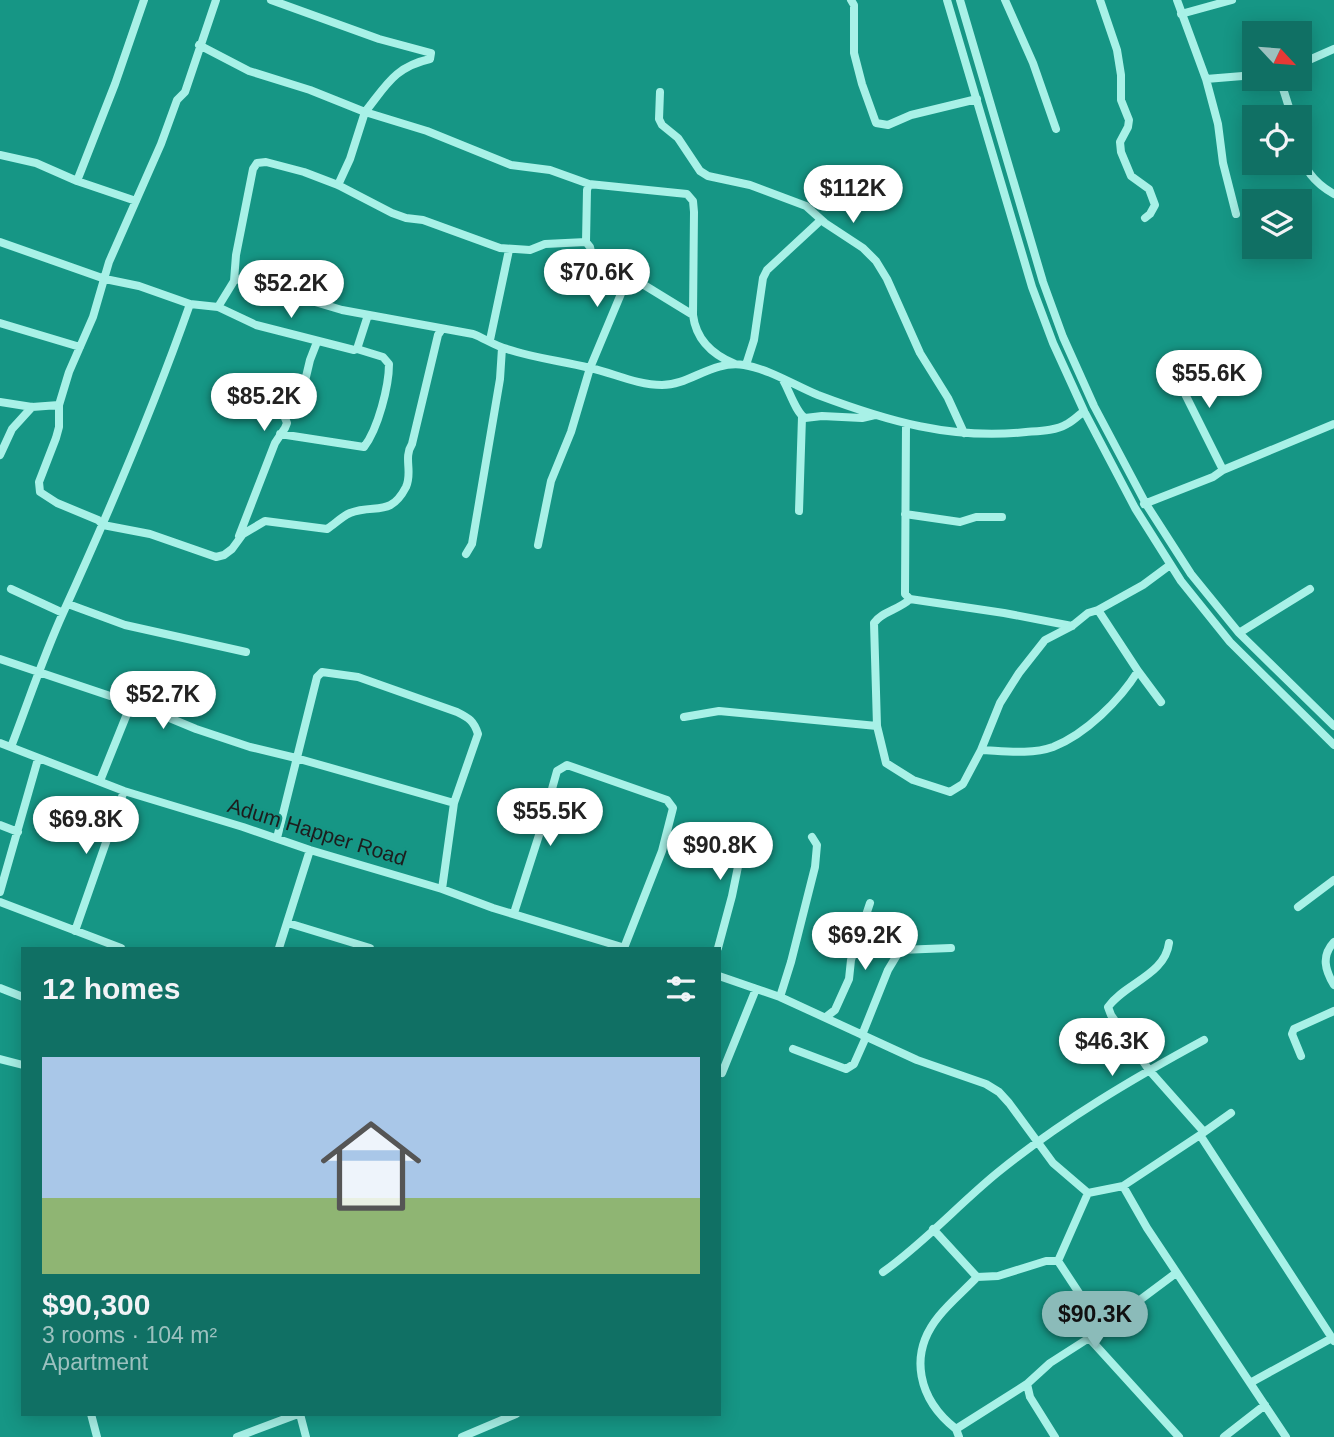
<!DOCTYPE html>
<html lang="en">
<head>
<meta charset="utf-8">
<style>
  :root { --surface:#107064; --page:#19756a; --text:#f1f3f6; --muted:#9cc1bf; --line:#308278; --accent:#8bbbb9 }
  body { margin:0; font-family:Arial,sans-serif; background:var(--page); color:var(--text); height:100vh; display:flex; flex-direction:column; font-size:26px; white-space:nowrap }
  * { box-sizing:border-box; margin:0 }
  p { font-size:23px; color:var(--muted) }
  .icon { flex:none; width:38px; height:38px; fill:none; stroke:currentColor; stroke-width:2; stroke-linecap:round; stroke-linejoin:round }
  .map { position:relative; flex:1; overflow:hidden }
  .panel { position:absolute; left:21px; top:947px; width:700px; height:469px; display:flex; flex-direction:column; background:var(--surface); border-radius:0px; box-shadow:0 4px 18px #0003 }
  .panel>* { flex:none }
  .needle { width:46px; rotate:116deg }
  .controls { position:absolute; left:1242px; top:21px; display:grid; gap:14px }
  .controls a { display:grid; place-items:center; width:70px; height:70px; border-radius:0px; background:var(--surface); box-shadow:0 4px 18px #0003; font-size:35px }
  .price { position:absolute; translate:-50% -60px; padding:0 16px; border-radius:24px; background:#fff; color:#222; font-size:23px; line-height:46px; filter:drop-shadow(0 2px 4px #0008) }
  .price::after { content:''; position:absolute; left:50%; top:42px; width:21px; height:16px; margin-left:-10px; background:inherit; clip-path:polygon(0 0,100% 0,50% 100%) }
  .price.selected { background:var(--accent); color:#111 }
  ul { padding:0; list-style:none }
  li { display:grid; align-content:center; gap:14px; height:371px; padding:0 21px }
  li+li { border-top:2px solid var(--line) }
  li span { display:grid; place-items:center; height:217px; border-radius:0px; color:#555 }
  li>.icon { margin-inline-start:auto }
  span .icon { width:126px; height:126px; fill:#fffc; stroke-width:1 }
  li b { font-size:30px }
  h2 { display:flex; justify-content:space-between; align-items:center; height:84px; padding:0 21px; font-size:30px }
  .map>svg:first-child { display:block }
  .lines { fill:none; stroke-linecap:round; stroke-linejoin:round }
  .minor { stroke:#a8f1e7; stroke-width:8 }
  .labels { text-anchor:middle; stroke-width:5; stroke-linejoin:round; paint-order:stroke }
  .street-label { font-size:21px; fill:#1d1d1d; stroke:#169685 }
</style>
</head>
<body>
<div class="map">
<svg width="1334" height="1437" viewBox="0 0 1334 1437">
  <rect width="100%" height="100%" fill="#169685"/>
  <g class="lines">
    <path class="minor" d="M216,0l-31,92 -8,8 -16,44 -52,118 -16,55 -24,55 -10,33v22l-3,11 -17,44 1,10 17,11 41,17 5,5 47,9 66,23 8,-2 8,-6 11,-15 22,-13 62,8c8,-5 14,-12 23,-16 25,-10 40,5 56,-26 7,-15 -3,-29 6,-43l26,-109 4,-6
      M271,0l108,39 52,14 -1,6c-36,8 -44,27 -65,53l62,19 84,34 39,5 39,14
      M851,0l3,5v48l8,31 14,39 12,2 23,-10 66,-16
      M947,0l85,287 21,56 31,68 51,97 46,73 49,61 104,103
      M960,0l83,282 20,55 31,69 52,98 45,70 48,59 95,93
      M1005,0l28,63 23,66
      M1100,0l17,50 4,25v25l8,20 -1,7 -8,15 1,10 10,24 18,13 6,16 -5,9 -5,4
      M1177,0l29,79 12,45 5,39 13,51
      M1181,14l51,-14
      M199,45l50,26 61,19 55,22 -15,47 -12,26
      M1300,64l34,-15
      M1206,79l49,-4
      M1280,79l12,38
      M660,92l-1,27 3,6 16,13 22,33 8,5 42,9 56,21 19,17 38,25 13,13 11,18 33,74 28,45 16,35
      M1300,149c3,21 16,35 34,45
      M0,155l36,8 41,18
      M136,201l-59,-20 38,-97 29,-84
      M0,242l105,37 34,7 51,18 28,3 16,-26 4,-2 104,31 131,24c11,4 22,12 34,15 27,9 55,12 83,19 23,5 47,17 72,17 28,0 50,-25 82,-20 25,4 50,20 74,30 69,26 133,45 208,37 13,-1 29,-1 41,-8 6,-3 12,-9 17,-13
      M586,242l1,-52 2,-6 98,10 6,7 1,11 -1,103
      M234,281l2,-26 17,-86 4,-6 9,-1 38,10 34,13 54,28 14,5 17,2 77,28 30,2 15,-6 41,-2 4,5 4,18 37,12 62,38c3,25 20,40 42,49
      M218,307l38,18 98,25 3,-1 11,-34
      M0,323l80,24
      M490,340l19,-90
      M1169,362l54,108
      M746,365l8,-25 9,-62 4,-8 54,-50
      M783,380c6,10 13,33 22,38l17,-2 40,2 13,-3
      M0,402l32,5 27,-2
      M906,425l-1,169 5,5 94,14 68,13
      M280,434l84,13c14,-18 25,-61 25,-83l-6,-7 -26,-8
      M0,455l12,-26 20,-22
      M1144,504l69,-27 10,-7 111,-46
      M799,511l3,-94
      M905,514l55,8 16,-5h26
      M239,536l36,-93 10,-15 2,-5 -4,-10 5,-12 17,-20 5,-21 7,-18
      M538,545l13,-64 20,-49 19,-64 33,-79 14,-9
      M466,554l6,-10 28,-165 2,-31
      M11,589l52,24
      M68,604l57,21 121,27
      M1239,633l71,-44
      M0,659l143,48 53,22 54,18 46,11 158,45
      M1138,671l23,31
      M684,717l35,-6 158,15 9,37 27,17 37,12 13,-8 18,-34c23,1 50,5 72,-3 33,-13 67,-47 85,-76l-40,-61
      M877,726l-3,-103c8,-12 25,-13 36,-24
      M0,743l124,48 119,36 67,23 132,39 51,19 132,40
      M11,747c17,-44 32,-90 52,-134 46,-101 90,-204 127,-309
      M981,750l19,-47 19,-30 26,-33 27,-14 16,-13 10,-3 45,-25 27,-20
      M100,781l31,-77
      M0,825l18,7
      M277,838l40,-161 5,-5 36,5 99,35c12,6 17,9 21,22l-24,69 -12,86
      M0,892l38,-133
      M0,902l121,46
      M1298,907l36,-27
      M514,913l26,-81 17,-61 10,-6 100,35 6,8 -11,43 -38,97
      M288,923l82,25
      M75,931l49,-140
      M1334,942c-13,14 -9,28 0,43
      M1169,943c-4,32 -44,40 -61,64l3,8 38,55 55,62
      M279,948l31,-98
      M718,948l14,-52 9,-44 12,-24
      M719,976l61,21 137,63 69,24 13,8 10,11 44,60 35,30 35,-7 77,-51 134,206
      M0,988l23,9
      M780,997l11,-35 24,-95 2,-22 -5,-8
      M826,1017l9,-7 14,-31 2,-19 19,-57
      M862,1035l26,-65 12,-20 51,-2
      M793,1049l53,20 8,-5 12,-27
      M1301,1056l-9,-22 2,-5 40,-18
      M0,1059l23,6
      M722,1073l34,-84
      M1200,1135l31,-22
      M1123,1186l24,42 139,209
      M1088,1193l-30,68 44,67
      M933,1229l44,48c-12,13 -27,25 -38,39 -32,39 -20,84 17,113
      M883,1272c41,-29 75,-67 114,-99 64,-52 135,-94 207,-133
      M977,1277l21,-1 48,-15h12
      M1089,1338l90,99
      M1250,1383l82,-45
      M91,1414l6,23
      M300,1414l6,23
      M237,1437l61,-23
      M462,1437l54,-23
      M959,1437l-3,-8 71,-45
      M1055,1437l-25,-40 -3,-13 23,-21 39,-25 87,-65
      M1224,1437l41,-32"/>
  </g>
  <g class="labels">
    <g class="street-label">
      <text transform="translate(317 832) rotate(17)" y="7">Adum Happer Road</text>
    </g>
  </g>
</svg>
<div class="controls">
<a><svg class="needle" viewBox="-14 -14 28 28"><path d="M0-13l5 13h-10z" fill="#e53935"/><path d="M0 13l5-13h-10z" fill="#9cc1bf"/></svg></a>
<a><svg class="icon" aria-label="locate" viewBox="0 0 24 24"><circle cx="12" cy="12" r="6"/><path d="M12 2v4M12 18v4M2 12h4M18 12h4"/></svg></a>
<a><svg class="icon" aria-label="layers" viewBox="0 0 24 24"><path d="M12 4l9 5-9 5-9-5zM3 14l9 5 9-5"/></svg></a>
</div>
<b class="price" style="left:853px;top:225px">$112K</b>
<b class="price" style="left:597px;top:309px">$70.6K</b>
<b class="price" style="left:291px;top:320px">$52.2K</b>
<b class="price" style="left:1209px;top:410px">$55.6K</b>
<b class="price" style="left:264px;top:433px">$85.2K</b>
<b class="price" style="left:163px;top:731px">$52.7K</b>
<b class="price" style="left:550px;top:848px">$55.5K</b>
<b class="price" style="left:86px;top:856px">$69.8K</b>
<b class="price" style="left:720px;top:882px">$90.8K</b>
<b class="price" style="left:865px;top:972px">$69.2K</b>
<b class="price" style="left:1112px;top:1078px">$46.3K</b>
<b class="price selected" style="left:1095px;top:1351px">$90.3K</b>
<section class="panel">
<h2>12 homes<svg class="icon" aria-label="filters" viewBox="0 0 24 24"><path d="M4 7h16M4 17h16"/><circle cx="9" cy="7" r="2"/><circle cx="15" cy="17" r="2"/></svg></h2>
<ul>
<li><span style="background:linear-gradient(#a9c7e8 65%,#8fb573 0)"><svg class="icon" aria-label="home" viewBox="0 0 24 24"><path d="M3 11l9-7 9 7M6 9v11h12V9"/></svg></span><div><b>$90,300</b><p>3 rooms · 104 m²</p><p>Apartment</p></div></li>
</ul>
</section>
</div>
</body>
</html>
